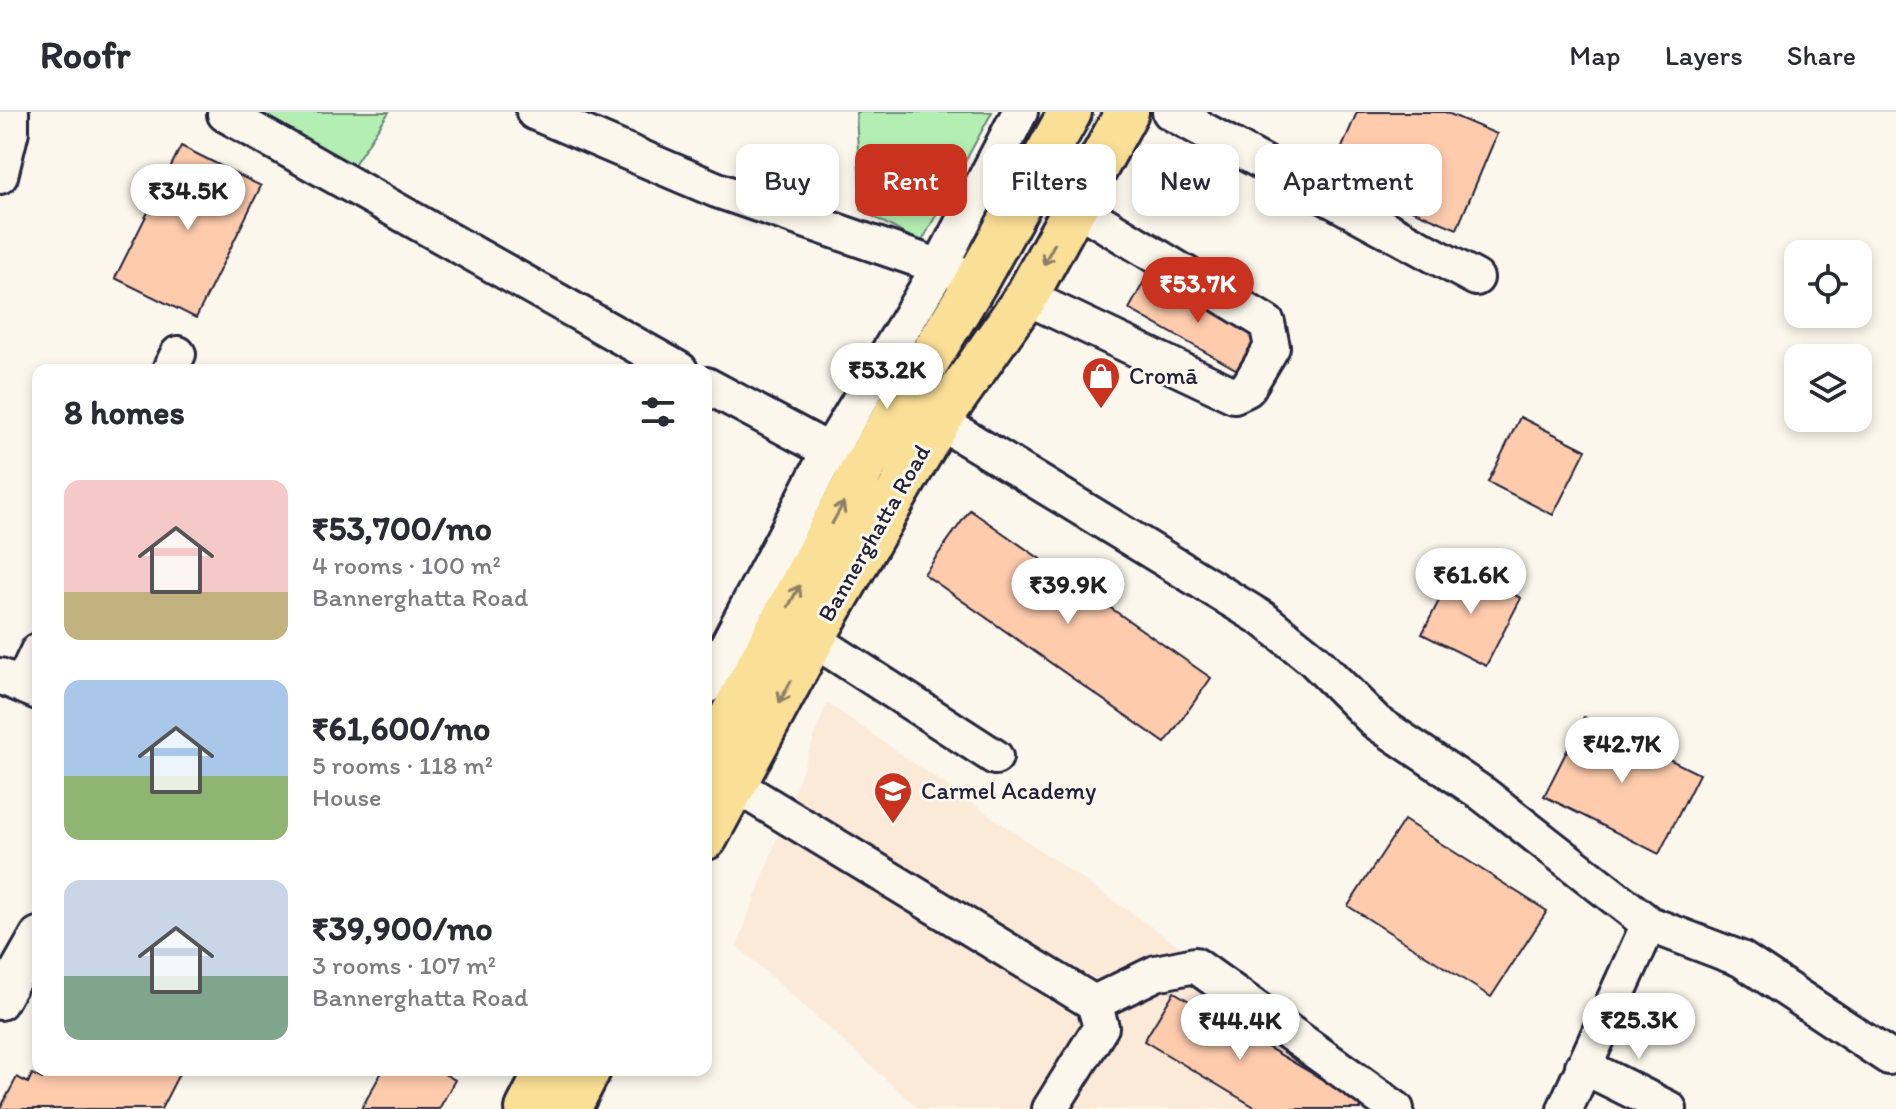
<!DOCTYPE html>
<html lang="en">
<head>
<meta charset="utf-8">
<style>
  :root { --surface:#fff; --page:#f2f2f3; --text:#2b2b33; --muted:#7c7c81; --line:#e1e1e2; --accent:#c8321e }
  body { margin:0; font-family:Itim,sans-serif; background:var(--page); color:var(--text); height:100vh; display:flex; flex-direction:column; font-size:30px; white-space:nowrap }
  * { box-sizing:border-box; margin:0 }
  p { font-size:26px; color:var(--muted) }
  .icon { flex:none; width:44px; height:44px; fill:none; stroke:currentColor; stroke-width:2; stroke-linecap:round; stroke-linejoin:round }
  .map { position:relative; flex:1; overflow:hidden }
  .sheet { position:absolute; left:32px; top:252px; width:680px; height:712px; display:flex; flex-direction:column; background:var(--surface); border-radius:16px; box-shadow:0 4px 12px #0003 }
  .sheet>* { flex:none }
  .top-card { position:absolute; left:736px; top:32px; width:760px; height:72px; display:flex; gap:16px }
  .fabs { position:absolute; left:1784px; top:128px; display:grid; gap:16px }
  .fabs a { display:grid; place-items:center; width:88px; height:88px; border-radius:16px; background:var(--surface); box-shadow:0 4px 12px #0003; font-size:40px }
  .price { position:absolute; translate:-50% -68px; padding:0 18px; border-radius:28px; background:#fff; color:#222; font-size:26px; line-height:52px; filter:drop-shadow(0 2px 4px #0008) }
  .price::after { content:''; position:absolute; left:50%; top:48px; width:24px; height:18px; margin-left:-12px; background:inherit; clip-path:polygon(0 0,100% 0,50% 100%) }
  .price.current { background:var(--accent); color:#fff }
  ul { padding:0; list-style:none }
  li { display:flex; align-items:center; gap:24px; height:200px; padding:0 32px }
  li span { display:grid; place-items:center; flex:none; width:224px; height:160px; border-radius:16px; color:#555 }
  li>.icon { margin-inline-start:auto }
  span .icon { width:96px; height:96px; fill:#fffc; stroke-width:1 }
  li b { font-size:34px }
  h2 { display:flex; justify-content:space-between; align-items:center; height:96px; padding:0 32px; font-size:34px }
  .chip { padding:0 28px; border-radius:16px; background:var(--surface); box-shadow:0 4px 12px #0003; font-size:28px; line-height:72px }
  .chip.current { background:var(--accent); color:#fff }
  header { display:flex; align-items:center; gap:48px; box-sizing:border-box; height:112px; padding:0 40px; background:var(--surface); border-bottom:2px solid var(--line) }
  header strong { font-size:38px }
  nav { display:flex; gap:44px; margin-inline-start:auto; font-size:28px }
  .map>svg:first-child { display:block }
  .built { fill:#fcead9 }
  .green { fill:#b3eeb3; stroke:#6a8877; stroke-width:2 }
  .building { fill:#fecbad; stroke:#22223b; stroke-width:2 }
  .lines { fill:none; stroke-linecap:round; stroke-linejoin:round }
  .minor-casing { stroke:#22223b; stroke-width:40 }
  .major-casing { stroke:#22223b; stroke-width:48 }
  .minor { stroke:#fbf7ec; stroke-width:34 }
  .major { stroke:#fadf96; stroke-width:42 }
  .oneway { stroke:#8e8068 }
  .labels { text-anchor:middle; stroke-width:6; stroke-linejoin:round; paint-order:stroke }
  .poi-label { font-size:24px; fill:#22223b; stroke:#fbf7ec; text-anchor:start }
  .street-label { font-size:24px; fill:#22223b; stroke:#fbf7ec }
</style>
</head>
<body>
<header>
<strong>Roofr</strong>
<nav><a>Map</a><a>Layers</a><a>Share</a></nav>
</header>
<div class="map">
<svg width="1896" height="997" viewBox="0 0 1896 997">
  <rect width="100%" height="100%" fill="#fbf7ec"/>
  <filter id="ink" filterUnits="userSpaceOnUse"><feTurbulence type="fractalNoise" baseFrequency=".0125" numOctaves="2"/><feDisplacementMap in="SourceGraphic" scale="16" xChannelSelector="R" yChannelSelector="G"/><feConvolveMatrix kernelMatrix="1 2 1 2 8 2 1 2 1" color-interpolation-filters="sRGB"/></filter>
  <g filter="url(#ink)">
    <path class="built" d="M827,591l588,406h-496l-182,-163z"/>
    <path class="green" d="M256,0h133l-42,63z
      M856,0h136l-71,131 -60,-33z"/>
    <path class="building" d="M1357,0h88l52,22 -40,95 -127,-53z
      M181,34l80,40 -65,132 -81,-40z
      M1148,162l120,67 -20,35 -119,-67z
      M1520,305l66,33 -33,65 -65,-33z
      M970,398l241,168 -46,65 -241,-169z
      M1456,455l65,31 -35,68 -64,-32z
      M1584,605l115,57 -40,80 -115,-58z
      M1404,708l143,91 -56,86 -143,-91z
      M1174,880l190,112 -3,5h-103l-114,-68z
      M46,958l20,1 115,-1 -20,39h-161l17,-32 11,6 4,-9 10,5z
      M383,958h54l18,10 -16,29h-78z"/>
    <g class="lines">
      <g class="minor-casing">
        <path id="minor" d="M534,0l183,78 244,84
          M1170,0l306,166
          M225,2l455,256
          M0,64l11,-45v-19
          M1026,185l208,98 13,-6 25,-42 -5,-24 -193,-117
          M170,258l8,-16
          M706,273l140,75
          M919,297l344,210 51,41 62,62 107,72 166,130 92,35 148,98
          M813,527l182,118
          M0,564l38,16
          M22,573l16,-34
          M706,574l122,-233 112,-187 80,-154
          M735,673l359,218 7,24 -51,82
          M0,890l38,-67
          M1094,891l62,-30 39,-8 201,144
          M1583,954l86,43
          M1565,997l84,-185"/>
      </g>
      <g class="major-casing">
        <path id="major" d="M706,652l157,-296 114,-188 93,-168
          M706,726l107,-199 126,-218 87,-124 101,-185
          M527,997l20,-39
          M569,997l20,-39"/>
      </g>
      <use href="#minor" class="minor"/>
      <use href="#major" class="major"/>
    </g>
    <defs><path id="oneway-shaft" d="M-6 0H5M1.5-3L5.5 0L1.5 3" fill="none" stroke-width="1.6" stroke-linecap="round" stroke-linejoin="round" transform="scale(2)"/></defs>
    <g class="oneway">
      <use href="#oneway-shaft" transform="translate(1049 142) rotate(118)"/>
      <use href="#oneway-shaft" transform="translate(838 401) rotate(-61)"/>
      <use href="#oneway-shaft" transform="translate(794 484) rotate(-62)"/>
      <use href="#oneway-shaft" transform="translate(785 580) rotate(118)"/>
    </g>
  </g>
  <defs>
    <g id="shop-pin" transform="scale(2)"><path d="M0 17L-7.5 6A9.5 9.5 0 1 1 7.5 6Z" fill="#c8321e" stroke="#fbf7ec"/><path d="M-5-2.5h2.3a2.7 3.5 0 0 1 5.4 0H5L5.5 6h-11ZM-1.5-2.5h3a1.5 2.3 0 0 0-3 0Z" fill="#fff"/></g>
    <g id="school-pin" transform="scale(2)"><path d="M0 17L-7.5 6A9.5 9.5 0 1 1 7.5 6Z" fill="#c8321e" stroke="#fbf7ec"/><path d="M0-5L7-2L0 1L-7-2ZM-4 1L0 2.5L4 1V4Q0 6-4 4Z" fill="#fff"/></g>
  </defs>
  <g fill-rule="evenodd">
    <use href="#shop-pin" x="1101" y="264"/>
    <use href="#school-pin" x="893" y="679"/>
  </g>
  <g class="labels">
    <g class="poi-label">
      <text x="1129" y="272">Cromā</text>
      <text x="921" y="687">Carmel Academy</text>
    </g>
    <g class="street-label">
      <text transform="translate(874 421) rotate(-60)" y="8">Bannerghatta Road</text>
    </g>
  </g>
</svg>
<div class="fabs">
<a><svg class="icon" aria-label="locate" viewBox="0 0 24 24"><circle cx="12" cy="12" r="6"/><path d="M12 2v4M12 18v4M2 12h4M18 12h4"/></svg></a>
<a><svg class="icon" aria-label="layers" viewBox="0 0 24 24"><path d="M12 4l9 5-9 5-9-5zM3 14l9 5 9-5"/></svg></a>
</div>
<b class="price" style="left:188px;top:120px">₹34.5K</b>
<b class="price current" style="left:1198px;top:213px">₹53.7K</b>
<b class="price" style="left:887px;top:299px">₹53.2K</b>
<b class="price" style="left:1471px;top:504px">₹61.6K</b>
<b class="price" style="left:1068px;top:514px">₹39.9K</b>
<b class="price" style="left:1622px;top:673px">₹42.7K</b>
<b class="price" style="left:1639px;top:949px">₹25.3K</b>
<b class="price" style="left:1240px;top:950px">₹44.4K</b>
<div class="top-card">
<a class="chip">Buy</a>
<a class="chip current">Rent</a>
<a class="chip">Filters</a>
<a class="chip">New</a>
<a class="chip">Apartment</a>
</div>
<section class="sheet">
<h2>8 homes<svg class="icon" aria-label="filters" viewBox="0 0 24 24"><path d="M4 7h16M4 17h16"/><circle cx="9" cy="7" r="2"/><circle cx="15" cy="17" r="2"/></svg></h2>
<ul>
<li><span style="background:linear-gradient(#f6c9c9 70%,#c2b280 0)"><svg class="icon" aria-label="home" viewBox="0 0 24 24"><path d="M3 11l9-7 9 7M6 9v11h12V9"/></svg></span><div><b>₹53,700/mo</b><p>4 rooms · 100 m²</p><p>Bannerghatta Road</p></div></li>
<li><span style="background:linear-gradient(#a9c7e8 60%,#8fb573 0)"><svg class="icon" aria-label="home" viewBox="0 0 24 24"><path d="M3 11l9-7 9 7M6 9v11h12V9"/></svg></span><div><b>₹61,600/mo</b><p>5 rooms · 118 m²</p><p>House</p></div></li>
<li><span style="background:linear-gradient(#c9d6e8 60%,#7fa58c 0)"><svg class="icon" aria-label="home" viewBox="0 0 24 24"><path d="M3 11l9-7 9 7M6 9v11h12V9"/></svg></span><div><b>₹39,900/mo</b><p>3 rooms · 107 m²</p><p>Bannerghatta Road</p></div></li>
</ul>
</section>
</div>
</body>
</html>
